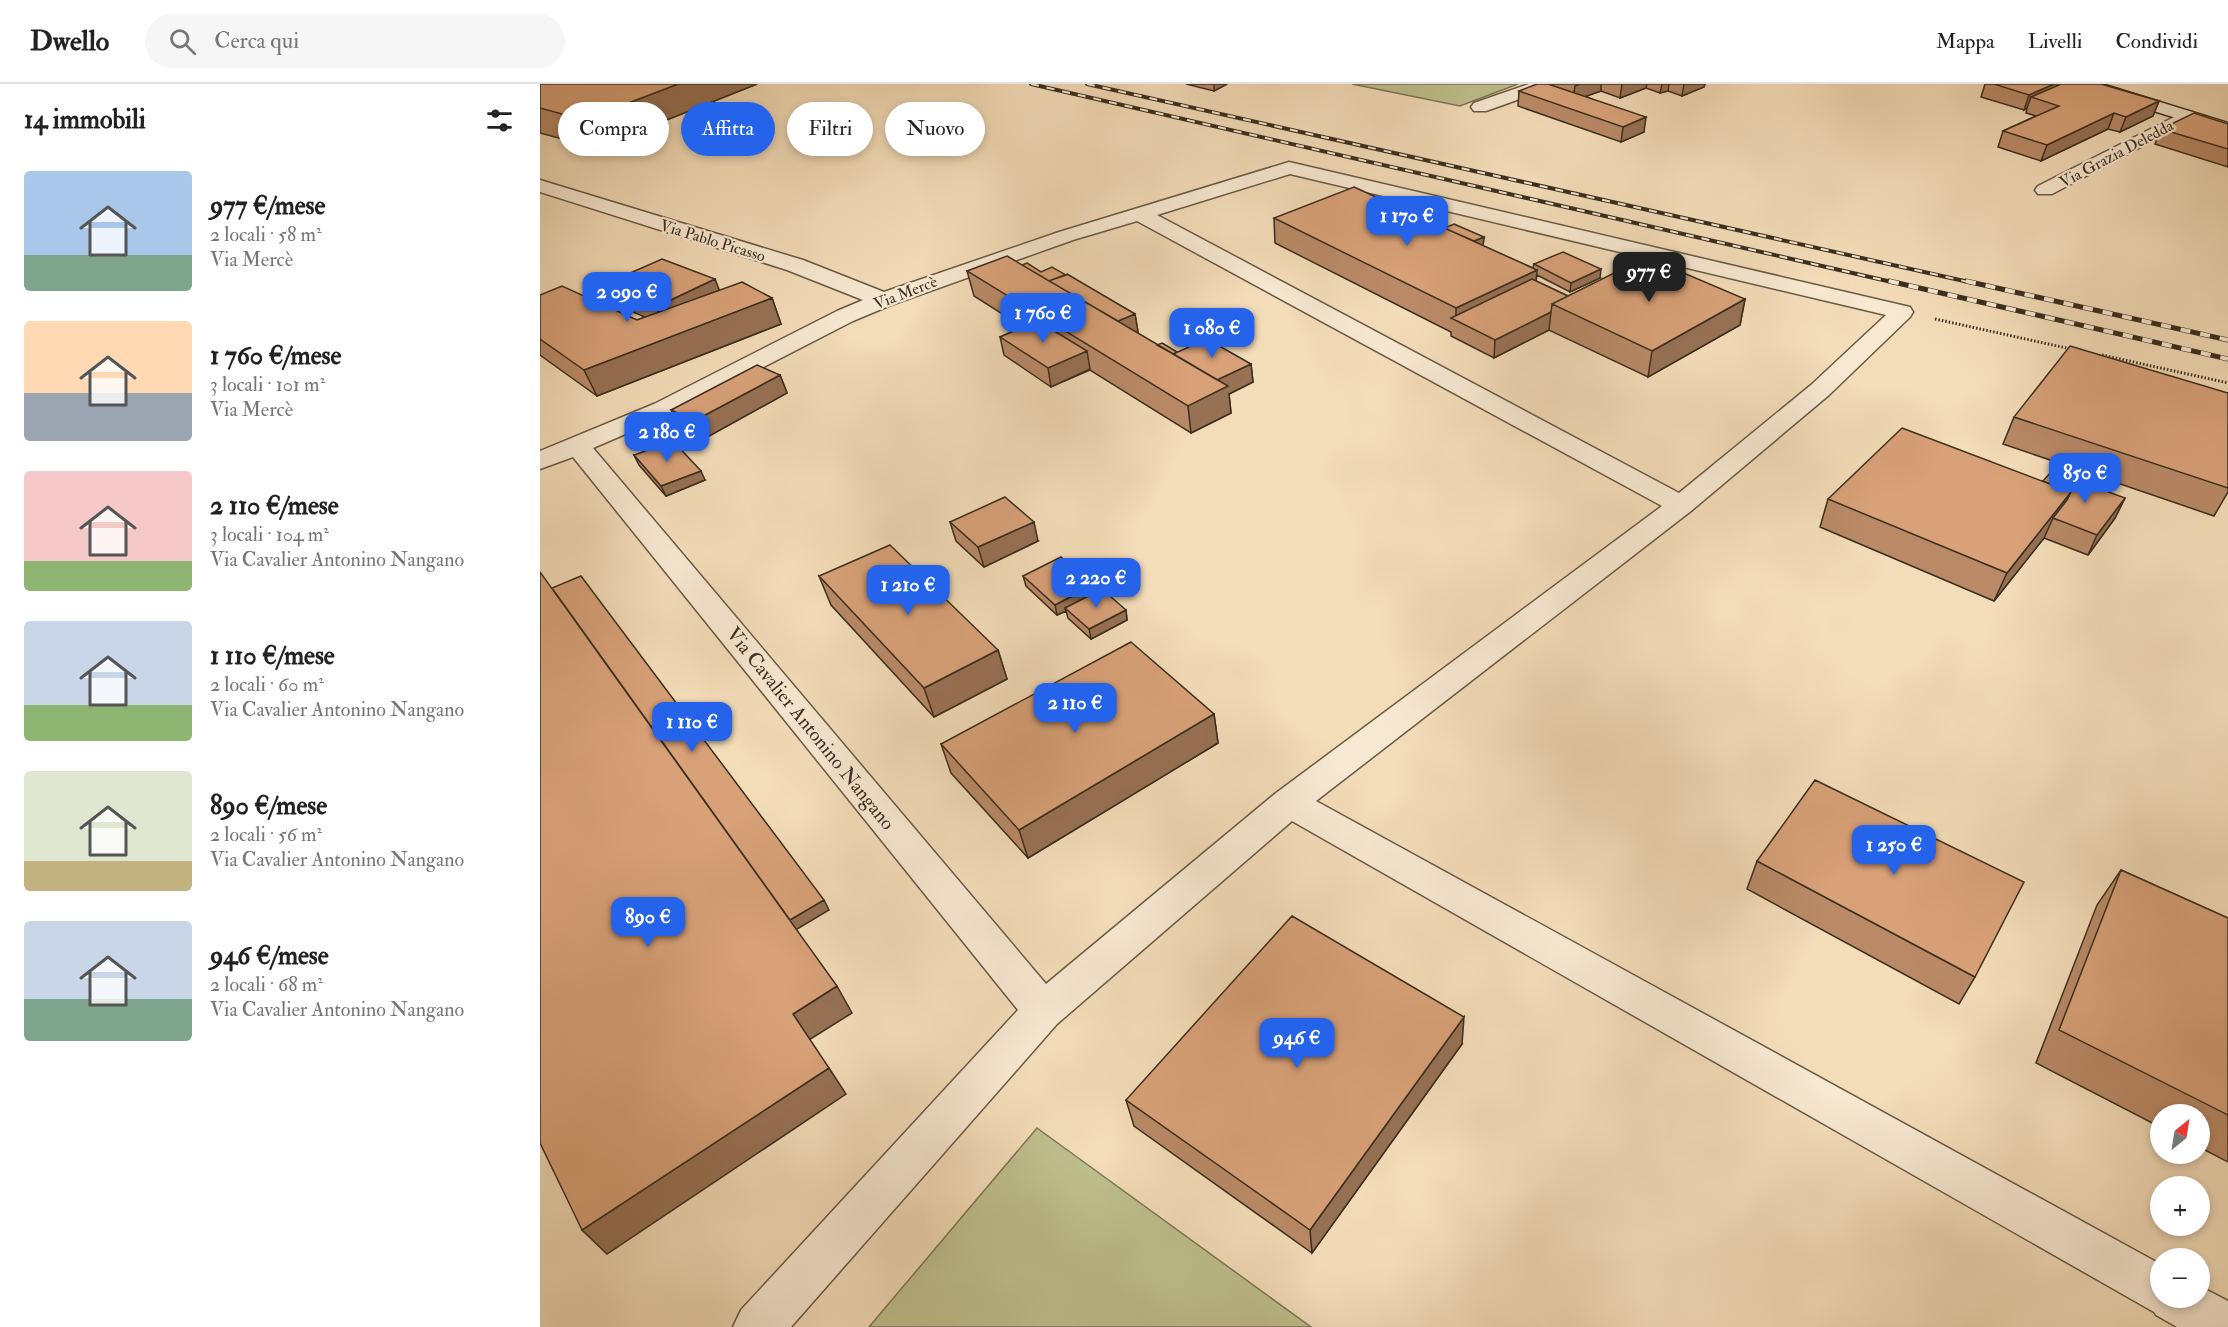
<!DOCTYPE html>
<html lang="it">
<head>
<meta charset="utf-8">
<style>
  :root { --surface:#fff; --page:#f6f6f6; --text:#222; --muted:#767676; --line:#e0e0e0; --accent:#2563eb }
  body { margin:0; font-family:"IM FELL Double Pica",serif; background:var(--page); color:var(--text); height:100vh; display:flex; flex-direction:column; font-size:22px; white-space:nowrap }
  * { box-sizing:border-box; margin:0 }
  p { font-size:20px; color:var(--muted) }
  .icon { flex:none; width:33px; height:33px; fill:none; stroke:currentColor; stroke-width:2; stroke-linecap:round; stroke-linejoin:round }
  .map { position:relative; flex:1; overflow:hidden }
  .drawer { display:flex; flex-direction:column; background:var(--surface); width:540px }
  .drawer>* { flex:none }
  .top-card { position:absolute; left:18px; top:18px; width:570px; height:54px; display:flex; gap:12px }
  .needle { width:39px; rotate:30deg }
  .buttons { position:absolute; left:1610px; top:1020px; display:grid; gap:12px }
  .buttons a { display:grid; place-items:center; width:60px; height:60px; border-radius:50%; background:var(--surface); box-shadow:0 3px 9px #0003; font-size:30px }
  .price { position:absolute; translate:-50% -51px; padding:0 14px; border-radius:12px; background:var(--accent); color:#fff; font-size:20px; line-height:39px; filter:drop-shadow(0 2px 3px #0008) }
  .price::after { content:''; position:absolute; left:50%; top:36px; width:18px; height:14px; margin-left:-9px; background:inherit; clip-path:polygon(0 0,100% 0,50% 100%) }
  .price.current { background:#222; color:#fff }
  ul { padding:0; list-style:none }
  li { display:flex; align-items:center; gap:18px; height:150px; padding:0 24px }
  li span { display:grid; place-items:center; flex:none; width:168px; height:120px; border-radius:6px; color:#555 }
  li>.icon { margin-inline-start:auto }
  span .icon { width:72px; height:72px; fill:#fffc; stroke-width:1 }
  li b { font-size:26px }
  h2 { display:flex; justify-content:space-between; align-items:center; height:72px; padding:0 24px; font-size:26px }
  .chip { padding:0 21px; border-radius:27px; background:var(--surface); box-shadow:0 3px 9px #0003; font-size:21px; line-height:54px }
  .chip.current { background:var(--accent); color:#fff }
  header { display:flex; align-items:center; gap:36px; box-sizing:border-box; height:84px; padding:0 30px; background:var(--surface); border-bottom:2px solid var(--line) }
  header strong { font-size:28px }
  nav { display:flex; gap:33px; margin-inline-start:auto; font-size:21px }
  .search { width:420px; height:54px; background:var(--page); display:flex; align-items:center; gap:15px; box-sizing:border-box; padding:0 21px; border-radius:33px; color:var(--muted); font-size:22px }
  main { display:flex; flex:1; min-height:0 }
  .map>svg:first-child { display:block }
  .green { fill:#bebf8d; stroke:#7c7656; stroke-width:1.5 }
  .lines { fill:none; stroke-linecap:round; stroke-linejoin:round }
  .minor-casing { stroke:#685a45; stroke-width:3 }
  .secondary-casing { stroke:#3a2e1f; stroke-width:3 }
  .path { stroke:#3a2e1f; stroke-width:3; stroke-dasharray:1.5 2; stroke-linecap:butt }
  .minor { fill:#f7e8d1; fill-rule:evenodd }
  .secondary { fill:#f7e8d1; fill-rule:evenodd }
  .rail-far1-casing { stroke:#3a2e1f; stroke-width:4 }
  .rail-casing { stroke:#3a2e1f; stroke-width:5 }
  .rail-far1 { stroke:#f7e8d1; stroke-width:2; stroke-dasharray:8; stroke-linecap:butt }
  .rail { stroke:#f7e8d1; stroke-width:4; stroke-dasharray:10; stroke-linecap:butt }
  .wall { fill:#ba8a67; stroke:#3a2e1f; stroke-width:1.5 }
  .shaded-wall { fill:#977154; stroke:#3a2e1f; stroke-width:1.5 }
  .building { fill:#d8a178; stroke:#3a2e1f; stroke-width:1.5 }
  .labels { text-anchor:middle; stroke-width:4.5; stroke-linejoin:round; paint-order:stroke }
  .far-street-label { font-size:16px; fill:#3a2e1f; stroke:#f7e8d1 }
  .street-label { font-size:20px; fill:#3a2e1f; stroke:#f7e8d1 }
</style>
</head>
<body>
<header>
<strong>Dwello</strong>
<div class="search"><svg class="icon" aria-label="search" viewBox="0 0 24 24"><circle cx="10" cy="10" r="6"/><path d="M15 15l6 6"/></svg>Cerca qui</div>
<nav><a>Mappa</a><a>Livelli</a><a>Condividi</a></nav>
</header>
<main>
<section class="drawer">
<h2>14 immobili<svg class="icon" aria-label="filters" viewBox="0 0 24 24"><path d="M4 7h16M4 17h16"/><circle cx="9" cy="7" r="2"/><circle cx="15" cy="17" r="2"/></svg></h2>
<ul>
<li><span style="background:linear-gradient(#a9c7e8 70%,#7fa58c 0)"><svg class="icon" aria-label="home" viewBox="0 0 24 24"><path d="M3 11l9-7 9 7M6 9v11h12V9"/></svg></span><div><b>977 €/mese</b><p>2 locali · 58 m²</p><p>Via Mercè</p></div></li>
<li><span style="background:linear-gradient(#ffd9b3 60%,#9aa5b1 0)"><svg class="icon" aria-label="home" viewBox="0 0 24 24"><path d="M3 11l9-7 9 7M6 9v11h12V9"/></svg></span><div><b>1 760 €/mese</b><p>3 locali · 101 m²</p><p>Via Mercè</p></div></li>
<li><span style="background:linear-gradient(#f6c9c9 75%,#8fb573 0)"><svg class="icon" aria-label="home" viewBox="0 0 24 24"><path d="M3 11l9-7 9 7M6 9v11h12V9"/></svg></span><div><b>2 110 €/mese</b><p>3 locali · 104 m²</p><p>Via Cavalier Antonino Nangano</p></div></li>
<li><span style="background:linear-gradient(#c9d6e8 70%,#8fb573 0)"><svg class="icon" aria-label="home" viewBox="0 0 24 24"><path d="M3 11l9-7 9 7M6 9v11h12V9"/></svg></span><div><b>1 110 €/mese</b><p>2 locali · 60 m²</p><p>Via Cavalier Antonino Nangano</p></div></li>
<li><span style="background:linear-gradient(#dfe7d0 75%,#c2b280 0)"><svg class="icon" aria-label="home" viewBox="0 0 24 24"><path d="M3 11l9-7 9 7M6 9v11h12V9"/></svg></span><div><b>890 €/mese</b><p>2 locali · 56 m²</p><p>Via Cavalier Antonino Nangano</p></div></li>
<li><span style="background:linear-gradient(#c9d6e8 65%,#7fa58c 0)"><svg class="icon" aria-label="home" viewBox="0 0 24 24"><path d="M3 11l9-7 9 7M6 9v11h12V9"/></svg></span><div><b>946 €/mese</b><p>2 locali · 68 m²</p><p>Via Cavalier Antonino Nangano</p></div></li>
</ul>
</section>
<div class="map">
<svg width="1688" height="1243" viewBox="0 0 1688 1243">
  <rect width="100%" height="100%" fill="#f3dcb8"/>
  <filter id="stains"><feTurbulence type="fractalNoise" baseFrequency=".00333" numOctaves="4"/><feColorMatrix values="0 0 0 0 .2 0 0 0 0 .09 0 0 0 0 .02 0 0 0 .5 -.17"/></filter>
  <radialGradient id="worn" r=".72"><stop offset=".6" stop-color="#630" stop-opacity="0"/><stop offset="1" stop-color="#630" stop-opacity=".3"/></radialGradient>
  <path class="green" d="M812,0h166l-58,22z
    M497,1044l274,199h-442z"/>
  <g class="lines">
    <g class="minor-casing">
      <path id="minor" d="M989,0h24l-2,4 -65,23h-12l-3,-4 3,-4z
        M1646,27l6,1 3,4 -3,4 -140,74h-14l-3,-4 3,-4z
        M749,78l621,145 3,5 -3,5 -81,78 -138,116 -375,290 844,463v34h39v-12l29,15v26h-51l-21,-12 -2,-3 -862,-491 -235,203 -266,303h-58l8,-17 277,-300 -445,-553 -33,12v-18l114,-47 183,-93 26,-11 -76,-30 -247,-78v-12l263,80 81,32 175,-60zM750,90l596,141 -75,70 -132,108 -522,-278zM597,137l525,285 -386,287 -230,191 -453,-536 79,-34 181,-93 38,-16 182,-65z"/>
    </g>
    <g class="secondary-casing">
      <path id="secondary" d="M1537,0h25l126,39v11l-149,-46z"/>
    </g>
    <path class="path" d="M1395,235l136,30
      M1562,271l126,28"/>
    <use href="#minor" class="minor"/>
    <use href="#secondary" class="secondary"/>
    <g class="rail-far1-casing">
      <path id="rail-far1" d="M491,0l865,199
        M547,0l886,199"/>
    </g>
    <g class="rail-casing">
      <path id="rail" d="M1349,197l339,78
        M1426,197l262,59"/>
    </g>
    <use href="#rail-far1" class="rail-far1"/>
    <use href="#rail" class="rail"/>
  </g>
  <path class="wall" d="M0,0h217l-161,64 -56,-15z
    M646,0h41l-13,7z
    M1010,0h155l-1,3 -22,9 -14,-5 -8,2 -14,-5 -26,10 -19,-7 -15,5 58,36 -23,10 -103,-36 1,-15z
    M1445,0h116l58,17 -6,15 -33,16 -12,-3 -67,32 -43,-14 5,-16 33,-15 -10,-3 1,-5 -3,2 -43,-13z
    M1688,40v43l-73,-23 6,-15z
    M734,134l170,10 40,9 -1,9 50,22 1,-4 66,14 -30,14 -33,-17 -1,6 32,15 177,3 -5,26 -92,52 -99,-47 -55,28 -43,-22v-4l-176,-89z
    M482,181l19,7 25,3 69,39 3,18 -1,1 20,12 20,7 74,12 2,18 -24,12 2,19 -40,20 -101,-63 -39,17 -47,-32 -4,-18 23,-10 -49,-31 -7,-25z
    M63,201l116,5 53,8 9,26 -184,72 -57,-41v-60l97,25 8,-3 -33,-14z
    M240,291l7,18 -85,47 -22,-11 -9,-19z
    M1688,309v99l-14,24 -211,-72 11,-27z
    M94,371l71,25 -39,16 -27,-31z
    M1503,397l82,17 -10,20 -27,37 -44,-17 -50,63 -174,-74 8,-28z
    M410,438l88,19 -54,26 -28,-26z
    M279,492l179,74 9,29 -73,38 -103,-112z
    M483,492l70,9 2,8 31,17 1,10 -36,19 -23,-21 -2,-7 -9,4 -31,-29z
    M674,630l4,29 -190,115 -77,-85 -10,-29z
    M1217,777l218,116 -16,27 -212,-115z
    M1581,786l107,48v244l-29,-15v-33h-39v13l-124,-64 61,-158z
    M922,960l-150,209 -178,-127 -8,-26z"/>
  <path class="shaded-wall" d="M138,0h79l-161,64 -12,-28z
    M674,0h13l-13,7z
    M1040,0h21v7l-28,10 2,-15z
    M1082,0h25l-1,4 -26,10z
    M1122,0h7l-1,7 -8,2z
    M1144,0h21l-1,3 -22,9z
    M1514,0h17l-40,13 -4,11 -3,2 5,-15z
    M1619,17l-6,15 -33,16 6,-15z
    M1574,29l-6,16 -67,32 6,-16z
    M1106,33l-2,15 -23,10 2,-15z
    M944,153l-1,9h-20z
    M1061,185l-1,9 -30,14 1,-9z
    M997,186l-2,25 -79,25v-12z
    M175,195l7,18 -58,28 -8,-18z
    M232,214l9,26 -184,72 -13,-26z
    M1205,215l-5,26 -92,52 4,-26z
    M1011,228l-2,18 -55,28 1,-18z
    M595,230l3,18 -16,7 -11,-15z
    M547,267l3,18 -39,18 -3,-19z
    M711,280l2,18 -24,12 2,19 -40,20 -3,-27 22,-23z
    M240,291l7,18 -85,47 -8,-19z
    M161,387l4,9 -39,16 -5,-10z
    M1531,408l-13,28 -5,-2 -9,20 -50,63 13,-28z
    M1585,414l-10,20 -27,37 9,-20z
    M494,438l4,19 -54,26 -6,-20z
    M553,501l3,11 -31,12 1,3 -9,4 -2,-10z
    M586,526l1,10 -36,19 -2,-10z
    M458,566l9,29 -73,38 -10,-29z
    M674,630l4,29 -190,115 -9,-28z
    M284,816l5,10 -35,21 -6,-10z
    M297,902l15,27 -43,27 -16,-26z
    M924,933l-2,27 -150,209 -2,-23z
    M289,984l17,26 -239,160 -25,-24z"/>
  <path class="building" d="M0,0h138l-94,36 -44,-12z
    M997,0h11l98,33 -23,10 -104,-36z
    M1454,0h60l-25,11z
    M1521,0h40l58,17 -33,16 -12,-4 -67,32 -44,-14 56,-25 -28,-9z
    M1654,29l34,11v25l-67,-20z
    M814,103l183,83 -81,38 -182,-90z
    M914,140l30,13 -10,4 -30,-13z
    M1023,168l38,17 -30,14 -37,-19z
    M467,172l221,130 -40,20 -221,-135z
    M1106,173l99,42 -93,52 -100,-47z
    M122,175l53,20 -59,28 -53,-22z
    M487,179l14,9 11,-5 14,8 -17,6 -27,-16z
    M527,190l68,40 -17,7 -69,-40z
    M992,195l36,17 -16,8 -1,8 -56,28 -44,-22z
    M202,198l30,16 -188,72 -44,-31v-44l22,-9 75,34z
    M498,237l49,30 -39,17 -48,-31z
    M667,255l44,25 -34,16 -44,-26z
    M622,259l15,9 -4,2 -16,-9z
    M1530,262l158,47v95l-214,-71z
    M217,281l23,10 -86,46 -23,-11z
    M1362,344l169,64 -64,81 -179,-74z
    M133,357l28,30 -40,15 -27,-31z
    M1512,387l73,27 -28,37 -44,-17 14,-18 4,-8 -28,-11z
    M465,413l29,25 -56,25 -28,-25z
    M350,461l108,105 -74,38 -105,-112z
    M521,473l32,28 -38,20 -32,-29z
    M0,488l297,414 -44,28 36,54 -247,162 -42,-87z
    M41,492l243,324 -34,20 -238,-332z
    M562,505l24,21 -37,19 -24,-21z
    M591,558l83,72 -195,116 -78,-86z
    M1275,696l209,102 -49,95 -218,-116z
    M1581,786l107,48v197l-169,-85z
    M752,832l172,101 -154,213 -184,-130z"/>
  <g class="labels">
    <g class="far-street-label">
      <text transform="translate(1576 69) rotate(-28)" y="6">Via Grazia Deledda</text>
      <text transform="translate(173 156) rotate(17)" y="6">Via Pablo Picasso</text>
      <text transform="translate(365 208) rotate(-21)" y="6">Via Mercè</text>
    </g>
    <g class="street-label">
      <text transform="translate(271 644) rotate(51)" y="7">Via Cavalier Antonino Nangano</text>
    </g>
  </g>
  <rect width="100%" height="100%" filter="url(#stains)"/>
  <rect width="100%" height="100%" fill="url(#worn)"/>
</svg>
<div class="buttons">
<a><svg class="needle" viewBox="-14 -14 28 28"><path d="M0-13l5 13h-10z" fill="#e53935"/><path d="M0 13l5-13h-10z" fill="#767676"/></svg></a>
<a>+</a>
<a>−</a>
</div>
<b class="price" style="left:867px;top:163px">1 170 €</b>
<b class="price current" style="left:1109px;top:219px">977 €</b>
<b class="price" style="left:87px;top:239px">2 090 €</b>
<b class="price" style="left:503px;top:260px">1 760 €</b>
<b class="price" style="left:672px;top:275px">1 080 €</b>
<b class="price" style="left:127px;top:379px">2 180 €</b>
<b class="price" style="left:1545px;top:420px">850 €</b>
<b class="price" style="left:556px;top:525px">2 220 €</b>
<b class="price" style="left:368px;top:532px">1 210 €</b>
<b class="price" style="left:535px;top:650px">2 110 €</b>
<b class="price" style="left:152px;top:669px">1 110 €</b>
<b class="price" style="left:1354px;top:792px">1 250 €</b>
<b class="price" style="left:108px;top:864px">890 €</b>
<b class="price" style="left:757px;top:985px">946 €</b>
<div class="top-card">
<a class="chip">Compra</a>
<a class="chip current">Affitta</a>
<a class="chip">Filtri</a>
<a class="chip">Nuovo</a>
</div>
</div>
</main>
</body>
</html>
